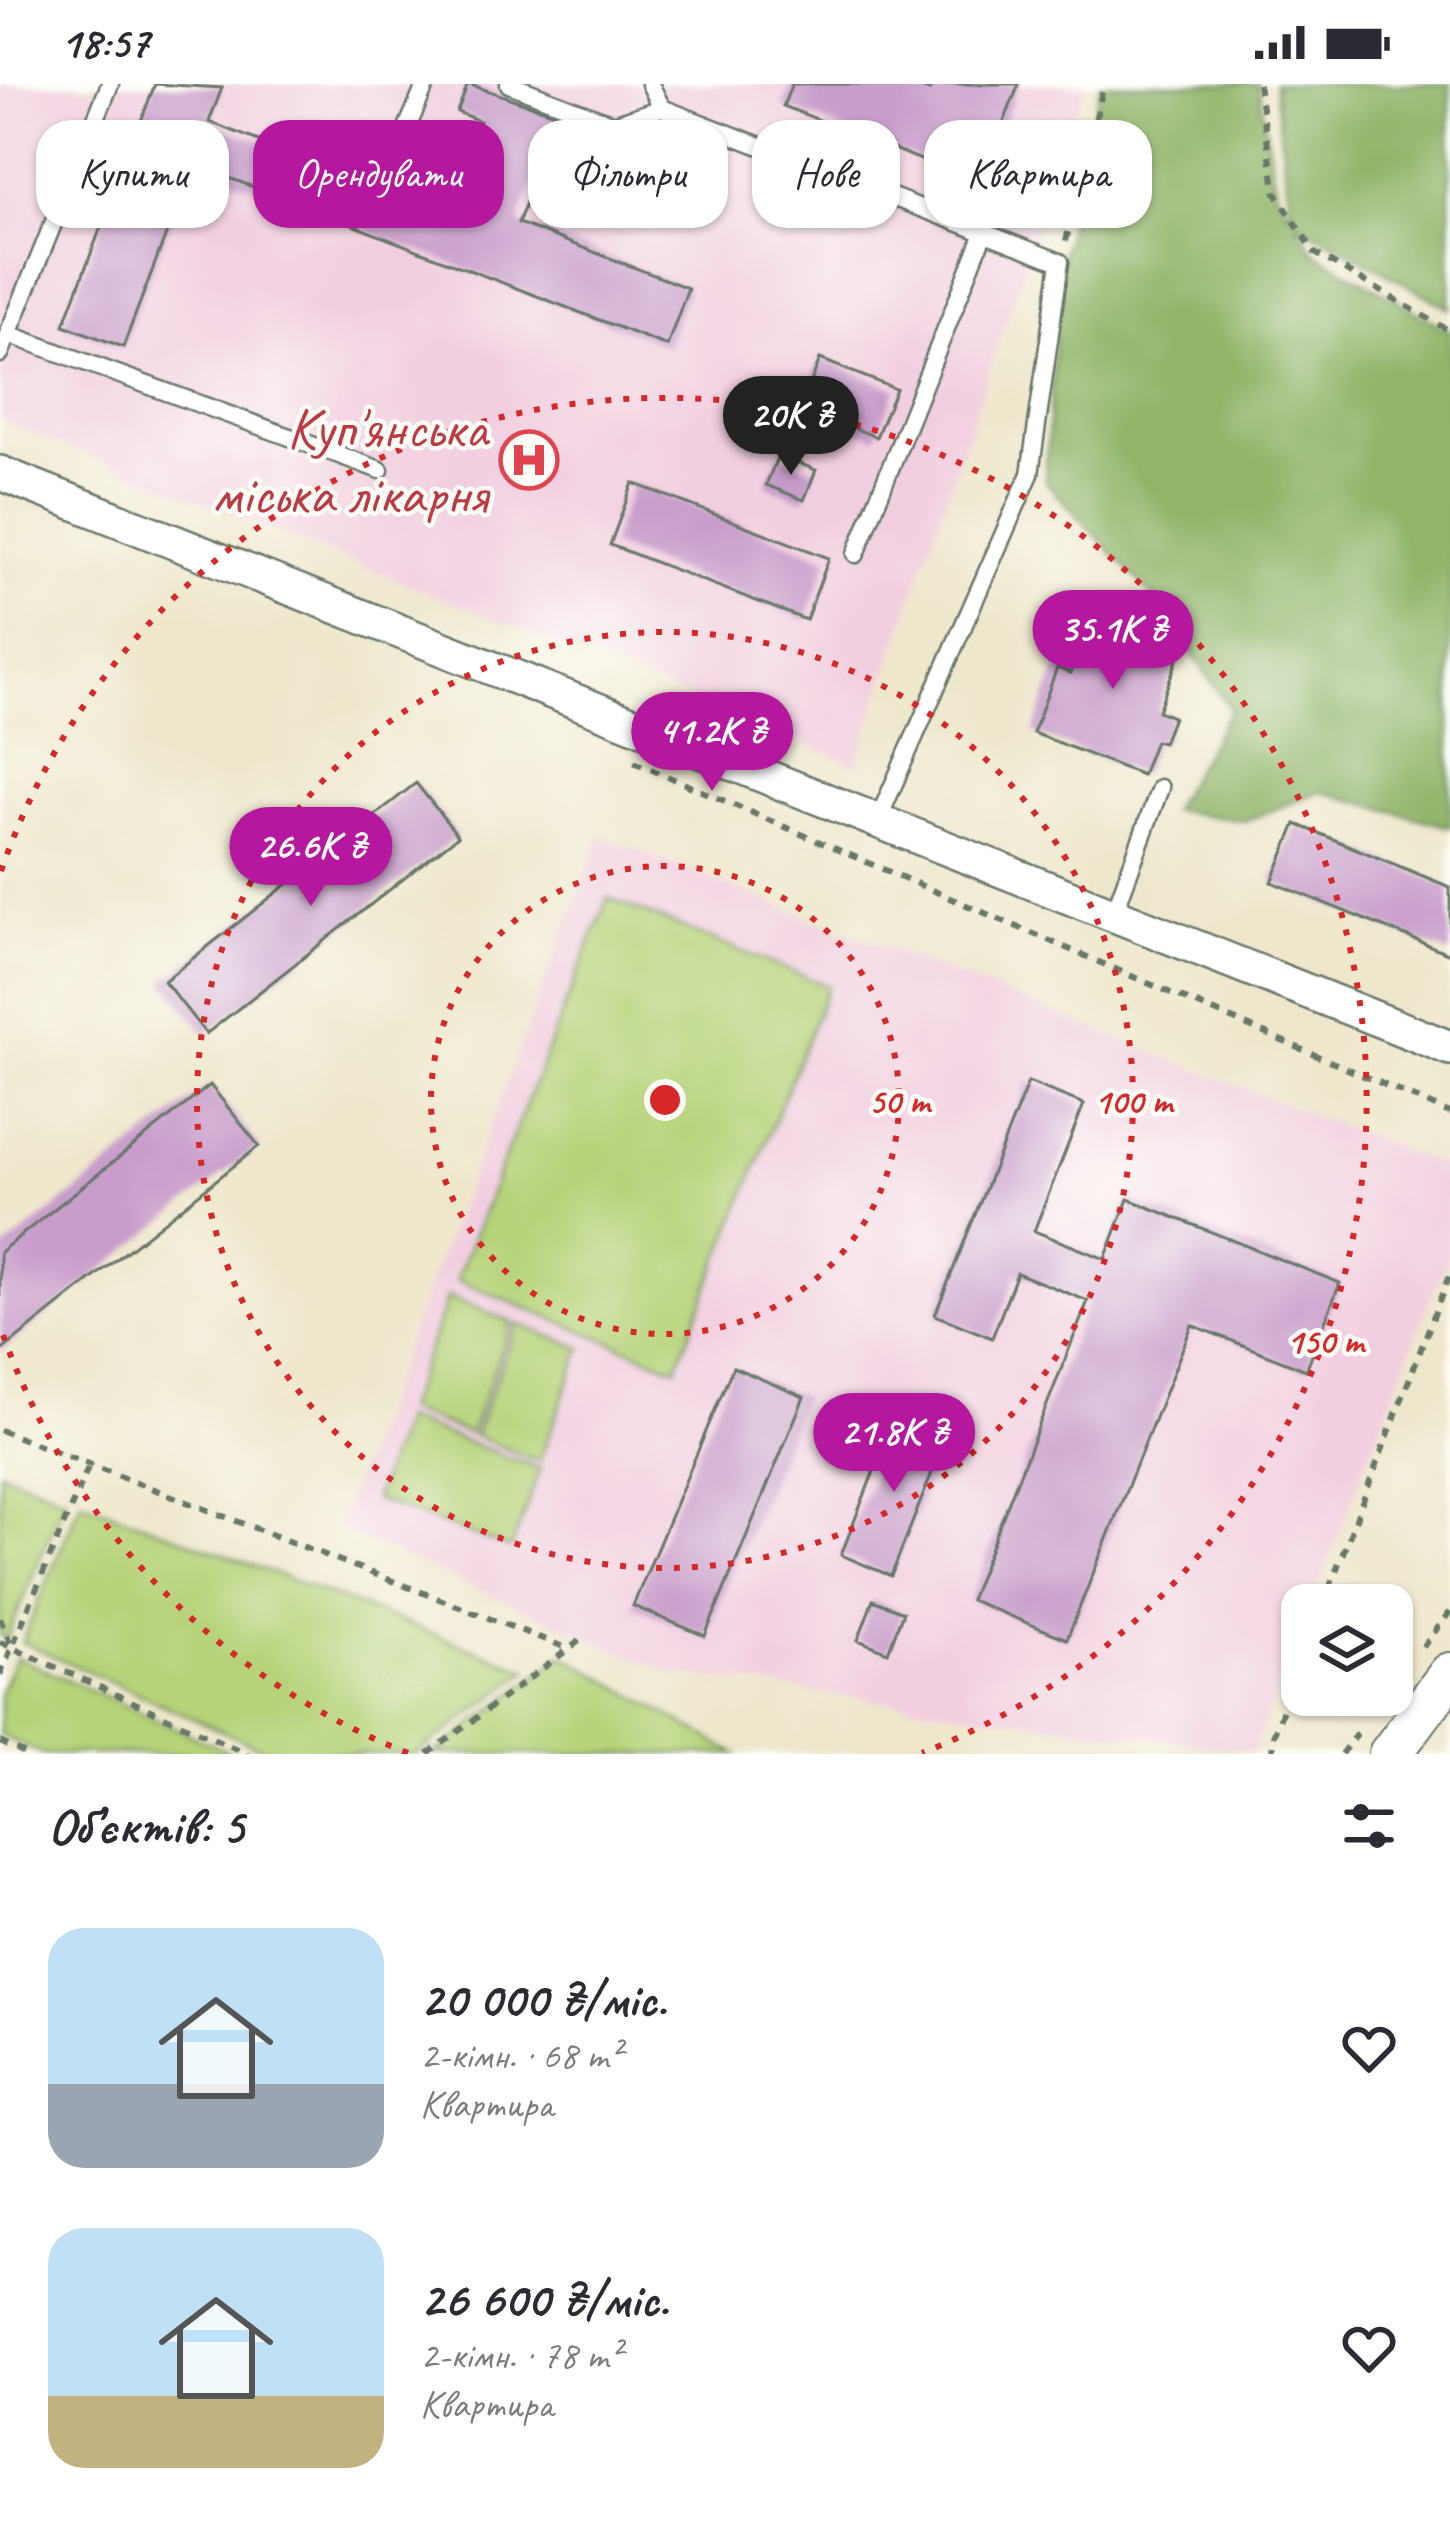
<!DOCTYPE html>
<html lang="uk">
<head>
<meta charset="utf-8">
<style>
  :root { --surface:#fff; --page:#f2f2f3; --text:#2b2b33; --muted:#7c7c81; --accent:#b5179e }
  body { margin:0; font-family:Caveat,sans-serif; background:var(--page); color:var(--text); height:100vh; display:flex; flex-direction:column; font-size:45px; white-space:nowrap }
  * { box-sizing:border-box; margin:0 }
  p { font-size:39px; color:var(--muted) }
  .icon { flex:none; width:66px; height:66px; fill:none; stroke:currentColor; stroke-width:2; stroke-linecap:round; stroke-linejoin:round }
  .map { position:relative; height:1670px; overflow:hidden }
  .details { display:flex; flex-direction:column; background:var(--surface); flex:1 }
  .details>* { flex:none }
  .guide { position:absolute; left:36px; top:36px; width:1380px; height:108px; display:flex; gap:24px }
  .tools { position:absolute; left:1281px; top:1500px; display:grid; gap:24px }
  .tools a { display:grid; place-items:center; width:132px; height:132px; border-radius:24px; background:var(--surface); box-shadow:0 3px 9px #0004; font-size:60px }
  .price { position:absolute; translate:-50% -102px; padding:0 27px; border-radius:42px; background:var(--accent); color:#fff; font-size:39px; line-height:78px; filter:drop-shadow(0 3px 6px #0008) }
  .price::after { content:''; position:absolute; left:50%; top:72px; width:36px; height:27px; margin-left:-18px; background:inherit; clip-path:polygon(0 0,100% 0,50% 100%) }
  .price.selected { background:#222; color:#fff }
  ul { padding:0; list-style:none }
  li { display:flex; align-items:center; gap:36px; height:300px; padding:0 48px }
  li span { display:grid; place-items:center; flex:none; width:336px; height:240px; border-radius:36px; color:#555 }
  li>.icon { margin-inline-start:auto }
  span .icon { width:144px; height:144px; fill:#fffc; stroke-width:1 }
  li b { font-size:51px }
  h2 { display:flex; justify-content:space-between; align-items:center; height:144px; padding:0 48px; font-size:51px }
  .pill { padding:0 42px; border-radius:36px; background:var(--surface); box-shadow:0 3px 9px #0004; font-size:42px; line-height:108px }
  .pill.selected { background:var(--accent); color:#fff }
  .status { display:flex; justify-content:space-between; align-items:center; height:84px; padding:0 60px; background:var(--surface); direction:ltr }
  .status svg { height:33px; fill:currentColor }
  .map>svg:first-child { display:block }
  .built { fill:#f2cfe0 }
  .green { fill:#b6d379; stroke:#6a8856; stroke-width:3 }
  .forest { fill:#90b569; stroke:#58794e; stroke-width:3 }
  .building { fill:#c89ccb }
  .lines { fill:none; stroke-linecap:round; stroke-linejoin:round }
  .service-casing { stroke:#687869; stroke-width:21 }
  .minor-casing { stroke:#687869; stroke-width:38 }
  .tertiary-casing { stroke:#687869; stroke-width:46 }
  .path { stroke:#687869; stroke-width:6; stroke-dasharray:9 9; stroke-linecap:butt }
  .service { stroke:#fff; stroke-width:16 }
  .minor { stroke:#fff; stroke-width:33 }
  .tertiary { stroke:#fff; stroke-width:42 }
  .ring { fill:none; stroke:#d62828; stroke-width:6; stroke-dasharray:6 12 }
  .labels { text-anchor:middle; stroke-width:9; stroke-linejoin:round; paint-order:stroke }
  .health-label { font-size:57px; fill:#be3a42; stroke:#fdfcf7; text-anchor:end }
  .centre { fill:#d62828; stroke:#fdfcf7; stroke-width:6 }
  .ring-label { font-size:36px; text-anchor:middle; font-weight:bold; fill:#d62828; stroke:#fdfcf7; stroke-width:9; stroke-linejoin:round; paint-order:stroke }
</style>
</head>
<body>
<div class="status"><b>18:57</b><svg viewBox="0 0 49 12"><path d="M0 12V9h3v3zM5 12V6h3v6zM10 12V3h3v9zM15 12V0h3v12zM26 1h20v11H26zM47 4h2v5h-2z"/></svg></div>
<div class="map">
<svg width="1450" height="1670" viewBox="0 0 1450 1670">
  <rect width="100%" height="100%" fill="#fdfcf7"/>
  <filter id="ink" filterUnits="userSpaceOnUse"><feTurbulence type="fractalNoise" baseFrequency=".00833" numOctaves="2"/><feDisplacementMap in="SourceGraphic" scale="24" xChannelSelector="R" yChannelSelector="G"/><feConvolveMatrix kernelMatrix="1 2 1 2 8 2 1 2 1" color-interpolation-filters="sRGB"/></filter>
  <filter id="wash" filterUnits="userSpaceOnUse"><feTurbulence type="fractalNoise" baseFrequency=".004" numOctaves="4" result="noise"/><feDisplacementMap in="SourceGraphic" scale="48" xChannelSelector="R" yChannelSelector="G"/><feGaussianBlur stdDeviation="2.7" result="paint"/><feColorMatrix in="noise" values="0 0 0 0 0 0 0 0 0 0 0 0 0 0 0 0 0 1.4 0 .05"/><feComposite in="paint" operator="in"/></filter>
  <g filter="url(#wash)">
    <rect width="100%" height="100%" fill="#efe7cc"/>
    <path class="built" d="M0,0h74l16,6 4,-6h992l-230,681 -856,-345z
      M601,752l849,333v81l-139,355h-9v22l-49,124 -581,-78 -336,-145z"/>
    <path class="green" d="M608,814l220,88 -152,382 -220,-88z
      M448,1213l64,25 -42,112 -65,-24z
      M517,1240l65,24 -43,113 -65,-25z
      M403,1335l137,50 -29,80 -137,-50z
      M0,1387l65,26 -58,142 -7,-3z
      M81,1416l447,170 -110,84h-144l-252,-112z
      M563,1571l173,99h-301z
      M16,1573l218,97h-191l-43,-19v-43z"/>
    <path class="forest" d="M1101,0h157l18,109 15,22 -17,-131h176v225l-155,-88 20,32 135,78v496l-130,-36 -75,30 -74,-11 60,-101 -84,-119 -102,-109 15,-219z"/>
    <g id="blocks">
      <path class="building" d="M155,0l67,4 -13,34 68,26 6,-15 168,64 29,-76 -23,-9 11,-28 101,34 -15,40 -9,-4 -27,69 170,65 -21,58 -474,-182 -70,183 -59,-22z
        M792,0h120l17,7 3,-7h87l-39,99 -197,-77z
        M820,275l76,30 -20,48 -75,-30z
        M778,371l38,15 -12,30 -38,-15z
        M633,399l196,75 -23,62 -196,-75z
        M1097,521l88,34 -27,72 15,6 -10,26 -8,-2 -13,34 -109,-42 24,-65 14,5z
        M416,699l42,53 -252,198 -42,-53z
        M1296,740l154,63v67l-178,-72z
        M1028,998l56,22 -50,127 71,28 23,-60 212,84 -34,87 -114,-45 -125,314 -97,-39 118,-299 -71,-28 -25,65 -57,-23z
        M210,1001l49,61 -259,206v-100z
        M733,1283l71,30 -99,239 -72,-30z
        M896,1331l51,20 -56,141 -50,-21z
        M873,1516l30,12 -15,40 -30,-12z"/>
    </g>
  </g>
  <g filter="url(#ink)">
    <use href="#blocks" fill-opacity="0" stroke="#687869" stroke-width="3"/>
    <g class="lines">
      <g class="service-casing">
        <path id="service" d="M509,0l104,40 49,-16
          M650,0l12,24 398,154 -30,212 -153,348
          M397,67l29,-67
          M8,250l372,136
          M0,270l110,-270
          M856,470l128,-321
          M1114,829l46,-125"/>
      </g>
      <g class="minor-casing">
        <path id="minor" d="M0,389l1450,575"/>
      </g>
      <g class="tertiary-casing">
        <path id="tertiary" d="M1390,1670l60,-80"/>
      </g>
      <path class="path" d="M1258,0l18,109 39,60 135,78
        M1066,157l38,-157
        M634,678l816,351
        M0,1346l564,217
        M1323,1521l127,-332
        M0,1534l12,29
        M0,1558l248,112
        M1423,1563l27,-35
        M0,1591l89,-210
        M0,1658l25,12
        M428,1670l158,-118
        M1272,1670l1,-18 29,-77
        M1341,1670l16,-21"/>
      <use href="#service" class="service"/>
      <use href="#minor" class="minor"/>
      <use href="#tertiary" class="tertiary"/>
    </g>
  </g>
  <g class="ring">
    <circle cx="665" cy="1016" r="234"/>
    <circle cx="665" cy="1016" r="468"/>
    <path d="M408 1669A702 702 0 0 1 1 1245M1 787A702 702 0 1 1 922 1669"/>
  </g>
  <defs>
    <g id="hospital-ring" transform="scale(3)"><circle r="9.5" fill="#fdfcf7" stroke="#e0444e" stroke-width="1.5"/><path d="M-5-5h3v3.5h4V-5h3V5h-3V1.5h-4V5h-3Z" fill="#e0444e"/></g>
  </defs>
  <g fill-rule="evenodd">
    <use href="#hospital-ring" x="529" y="376"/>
  </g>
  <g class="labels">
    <g class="health-label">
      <text x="487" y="363">Куп'янська<tspan x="487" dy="66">міська лікарня</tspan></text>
    </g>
  </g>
  <circle cx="665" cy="1016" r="18" class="centre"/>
  <g class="ring-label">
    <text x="899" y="1029">50 m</text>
    <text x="1133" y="1029">100 m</text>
    <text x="1325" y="1269">150 m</text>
  </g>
</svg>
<div class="tools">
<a><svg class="icon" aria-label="layers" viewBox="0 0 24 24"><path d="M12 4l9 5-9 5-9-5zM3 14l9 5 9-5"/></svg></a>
</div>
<b class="price selected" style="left:791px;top:394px">20K ₴</b>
<b class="price" style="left:1113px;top:608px">35.1K ₴</b>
<b class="price" style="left:712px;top:710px">41.2K ₴</b>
<b class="price" style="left:311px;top:825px">26.6K ₴</b>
<b class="price" style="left:894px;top:1411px">21.8K ₴</b>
<div class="guide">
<a class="pill">Купити</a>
<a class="pill selected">Орендувати</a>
<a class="pill">Фільтри</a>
<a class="pill">Нове</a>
<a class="pill">Квартира</a>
</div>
</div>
<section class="details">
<h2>Об’єктів: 5<svg class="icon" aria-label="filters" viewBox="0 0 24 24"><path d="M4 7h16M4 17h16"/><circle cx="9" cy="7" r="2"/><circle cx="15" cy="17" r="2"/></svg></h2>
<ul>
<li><span style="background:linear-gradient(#bfe0f5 65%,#9aa5b1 0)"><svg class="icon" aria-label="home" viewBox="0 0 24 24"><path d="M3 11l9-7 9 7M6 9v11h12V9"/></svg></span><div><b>20 000 ₴/міс.</b><p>2-кімн. · 68 m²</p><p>Квартира</p></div><svg class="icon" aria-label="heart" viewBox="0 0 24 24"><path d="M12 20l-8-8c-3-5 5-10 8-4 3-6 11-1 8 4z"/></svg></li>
<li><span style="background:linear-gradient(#bfe0f5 70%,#c2b280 0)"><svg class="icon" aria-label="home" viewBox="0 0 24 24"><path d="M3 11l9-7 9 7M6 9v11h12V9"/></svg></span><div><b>26 600 ₴/міс.</b><p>2-кімн. · 78 m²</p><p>Квартира</p></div><svg class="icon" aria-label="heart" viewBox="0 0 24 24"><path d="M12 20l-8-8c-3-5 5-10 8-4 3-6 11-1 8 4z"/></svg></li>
</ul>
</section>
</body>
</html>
